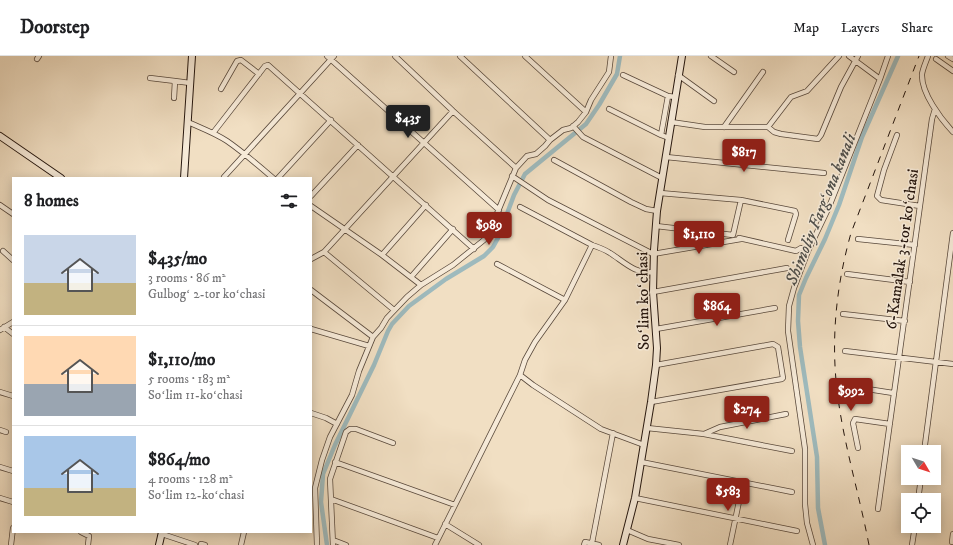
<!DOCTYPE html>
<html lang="en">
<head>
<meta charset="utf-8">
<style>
  :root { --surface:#fff; --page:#f2f2f2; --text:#202124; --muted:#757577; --line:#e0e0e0; --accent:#8f2418 }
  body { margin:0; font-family:"IM FELL DW Pica",serif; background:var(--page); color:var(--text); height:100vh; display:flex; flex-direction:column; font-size:15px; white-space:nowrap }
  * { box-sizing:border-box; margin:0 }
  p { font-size:13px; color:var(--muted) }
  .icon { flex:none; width:22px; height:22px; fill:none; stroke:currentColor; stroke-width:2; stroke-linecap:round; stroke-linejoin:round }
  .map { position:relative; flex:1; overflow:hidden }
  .panel { position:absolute; left:12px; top:121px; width:300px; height:356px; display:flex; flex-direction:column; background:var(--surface); border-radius:0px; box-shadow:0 2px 10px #0003 }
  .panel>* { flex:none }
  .needle { width:26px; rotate:129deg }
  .fabs { position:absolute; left:901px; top:389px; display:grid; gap:8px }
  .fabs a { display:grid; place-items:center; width:40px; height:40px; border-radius:0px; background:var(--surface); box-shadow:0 2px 10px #0003; font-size:20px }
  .price { position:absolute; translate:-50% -34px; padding:0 9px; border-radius:4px; background:var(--accent); color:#fff; font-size:13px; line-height:26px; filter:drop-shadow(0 1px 2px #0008) }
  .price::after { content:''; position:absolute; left:50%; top:24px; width:12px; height:9px; margin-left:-6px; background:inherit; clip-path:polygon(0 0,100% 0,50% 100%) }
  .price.on { background:#222; color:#fff }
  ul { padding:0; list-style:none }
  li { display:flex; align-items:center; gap:12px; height:100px; padding:0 12px }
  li+li { border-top:1px solid var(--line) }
  li span { display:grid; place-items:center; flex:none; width:112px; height:80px; border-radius:0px; color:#555 }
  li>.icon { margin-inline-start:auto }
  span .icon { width:48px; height:48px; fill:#fffc; stroke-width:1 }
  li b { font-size:17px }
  h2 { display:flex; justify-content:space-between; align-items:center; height:48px; padding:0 12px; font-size:17px }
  header { display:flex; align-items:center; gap:24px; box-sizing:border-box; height:56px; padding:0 20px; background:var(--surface); border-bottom:1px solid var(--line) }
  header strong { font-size:19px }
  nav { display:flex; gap:22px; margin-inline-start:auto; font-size:14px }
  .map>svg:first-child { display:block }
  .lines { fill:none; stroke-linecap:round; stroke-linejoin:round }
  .canal { stroke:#9ebabd; stroke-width:4.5 }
  .street-casing { stroke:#58483b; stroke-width:6 }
  .secondary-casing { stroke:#25160e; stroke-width:8 }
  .street { stroke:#f6ead8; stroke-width:4.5 }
  .secondary { stroke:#f6ead8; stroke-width:6 }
  .rail { stroke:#25160e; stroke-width:1; stroke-dasharray:7 7; stroke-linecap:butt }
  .labels { text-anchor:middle; stroke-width:3; stroke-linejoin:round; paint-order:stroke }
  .street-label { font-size:16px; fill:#25160e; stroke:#f6ead8 }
  .water-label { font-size:17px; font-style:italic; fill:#4f4f4b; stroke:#f6ead8 }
</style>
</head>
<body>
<header>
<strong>Doorstep</strong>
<nav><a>Map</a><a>Layers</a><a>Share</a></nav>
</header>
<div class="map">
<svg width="953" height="489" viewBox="0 0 953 489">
  <rect width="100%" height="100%" fill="#f1dfc3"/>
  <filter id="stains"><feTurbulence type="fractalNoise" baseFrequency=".005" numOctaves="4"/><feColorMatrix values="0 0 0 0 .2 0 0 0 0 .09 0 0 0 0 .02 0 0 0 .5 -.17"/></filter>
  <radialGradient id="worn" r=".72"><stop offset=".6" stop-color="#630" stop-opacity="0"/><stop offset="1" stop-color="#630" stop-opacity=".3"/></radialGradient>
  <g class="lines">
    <path class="canal" d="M327,489l-6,-43 2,-28 12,-29 39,-80 14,-34 4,-7 17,-18 37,-27 38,-23 9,-9 5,-9 16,-43 11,-21 61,-50 13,-19 18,-31 3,-18
      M825,489l-7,-37 -1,-51 -17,-110 -2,-26 1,-26 7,-17 19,-39 14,-34 23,-68 36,-81"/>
    <g class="street-casing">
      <path id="street" d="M327,0l172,154
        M395,0l58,55 63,57
        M460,0l90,84
        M525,0l61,56
        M711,0l23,16
        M928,0c-2,6 -5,12 -6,18 -1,19 19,45 31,58
        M948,0l5,3
        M37,3l2,-3
        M936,3l17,12
        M623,19l45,21 7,1
        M678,19l36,26
        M150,22l25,3 -1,17
        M880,23l8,-23
        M175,25l15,2
        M221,33l16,-28 4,-1 18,14
        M668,40l-7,39 8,3
        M609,53l52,26
        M188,66c13,6 27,11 39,19 16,11 31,24 46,37
        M671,66l34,5h63l6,5 7,2 37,5 3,-4 20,-48 17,-31
        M573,70l10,11 79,41
        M724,71l39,-55
        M768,71l23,-30 16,-6 32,-35
        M213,77l52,-67 3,-1 206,184
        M897,79l-13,35 -7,26 4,4 39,6
        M666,101l158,16
        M554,104l77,42 15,7 11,2
        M512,120l36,24 105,54 88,-15
        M224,121l110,-121
        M278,122l53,-58
        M311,140l47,-51
        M741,144l54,11 1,3 -8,26
        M0,149l13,9
        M311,150l71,49 39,30
        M520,151l72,38 -27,55 -30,42 -10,18 -5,15
        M656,170l77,9 8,-35 -81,-7
        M739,182l57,13 5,-3 7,3
        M858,183l57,6
        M592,189c6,2 12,4 18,8 13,8 26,22 43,19
        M3,195l10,9
        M324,196l70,58
        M382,199l44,-50
        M311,203l13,-7 129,-141
        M497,208l68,36
        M847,218l63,8
        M411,221l42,-48
        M311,234l62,47
        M653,236l134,-24
        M843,258l62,7
        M4,271l9,7
        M311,273l58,17
        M656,273l119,-21
        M0,274l13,-8
        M845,295l108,13
        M848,330l45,7
        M0,336l13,4
        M651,346l131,-23 1,-1 -5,-31 -5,-3 -117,21
        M311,357l15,5 11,6
        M647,372l57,6 88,17
        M0,374l6,2
        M704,378l16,-7 66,-13
        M858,392l-5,-25 2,-4 35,5
        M924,396l29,-219
        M335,406l120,43
        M641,406l151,30
        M0,411l13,4
        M0,442l13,4
        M635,442l162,33
        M331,443l107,39
        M918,444l3,-22
        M878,453l54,-390 3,-10
        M445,468l34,21
        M627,474l21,9 31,6
        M81,476l8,4 -1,9
        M162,478l33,11
        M333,484l13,5
        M952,486l1,-8
        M592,487l21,-110
        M11,489l2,-17
        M201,489v-1l4,1
        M241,489l3,-13
        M317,489l-2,-57 7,-28 8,-23 22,-42 7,-24 14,-34 8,-9 6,-10 20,-21 14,-12 32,-20 31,-25 7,-12 25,-60 11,-12 9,-2 9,-8 5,-6 13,-10 8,-2 7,-6 8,-10 5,-12 18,-28 2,-16
        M333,489l-3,-66 16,-47 4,-3h6l37,14
        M435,489l85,-170 13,10 68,44 43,16
        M584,489l1,-3 14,3
        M730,489l13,-63
        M813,489l-6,-22 -2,-19v-55l-17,-118 1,-25 5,-18 14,-37 21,-44 51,-128 -31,-23
        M912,489l3,-19"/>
    </g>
    <g class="secondary-casing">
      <path id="secondary" d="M0,80l61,42
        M184,122l8,-122
        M159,489l3,-13
        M623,489l12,-47 16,-96 5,-37 1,-17 -4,-56 1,-42 3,-39 25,-155"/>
    </g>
    <use href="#street" class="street"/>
    <use href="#secondary" class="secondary"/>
    <path class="rail" d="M869,489c-9,-47 -23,-93 -30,-140 -9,-58 -4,-115 12,-172l68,-177"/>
  </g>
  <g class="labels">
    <g class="street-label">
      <text transform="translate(901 193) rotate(-82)" y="6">6-Kamalak 3-tor koʻchasi</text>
      <text transform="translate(642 245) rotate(-91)" y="6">Soʻlim koʻchasi</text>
    </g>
    <g class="water-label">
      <text transform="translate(820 153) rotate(-68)" y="6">Shimoliy Fargʻona kanali</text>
    </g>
  </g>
  <rect width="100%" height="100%" filter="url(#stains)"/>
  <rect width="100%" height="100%" fill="url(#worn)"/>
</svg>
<div class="fabs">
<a><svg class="needle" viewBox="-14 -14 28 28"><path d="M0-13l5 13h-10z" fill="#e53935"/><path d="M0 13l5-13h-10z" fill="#757577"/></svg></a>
<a><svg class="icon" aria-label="locate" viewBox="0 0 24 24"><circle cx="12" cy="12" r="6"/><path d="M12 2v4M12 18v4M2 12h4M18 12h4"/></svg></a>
</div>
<b class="price on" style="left:408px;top:83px">$435</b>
<b class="price" style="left:744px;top:117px">$817</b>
<b class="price" style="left:489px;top:190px">$989</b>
<b class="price" style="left:699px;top:199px">$1,110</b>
<b class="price" style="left:717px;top:271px">$864</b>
<b class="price" style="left:851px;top:356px">$992</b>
<b class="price" style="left:747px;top:374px">$274</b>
<b class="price" style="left:728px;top:456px">$583</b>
<section class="panel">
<h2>8 homes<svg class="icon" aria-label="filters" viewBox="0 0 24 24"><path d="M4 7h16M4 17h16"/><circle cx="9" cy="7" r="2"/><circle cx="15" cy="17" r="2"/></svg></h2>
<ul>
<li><span style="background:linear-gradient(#c9d6e8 60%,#c2b280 0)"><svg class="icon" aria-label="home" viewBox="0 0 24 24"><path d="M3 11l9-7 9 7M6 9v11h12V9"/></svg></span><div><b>$435/mo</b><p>3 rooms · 86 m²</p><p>Gulbogʻ 2-tor koʻchasi</p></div></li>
<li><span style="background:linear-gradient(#ffd9b3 60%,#9aa5b1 0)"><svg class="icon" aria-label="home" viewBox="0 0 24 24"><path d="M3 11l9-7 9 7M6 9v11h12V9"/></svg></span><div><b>$1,110/mo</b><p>5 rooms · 183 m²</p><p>Soʻlim 11-koʻchasi</p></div></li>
<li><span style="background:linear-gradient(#a9c7e8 65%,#c2b280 0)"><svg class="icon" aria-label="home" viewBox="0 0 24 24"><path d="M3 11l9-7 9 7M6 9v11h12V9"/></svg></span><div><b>$864/mo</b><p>4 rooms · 128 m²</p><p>Soʻlim 12-koʻchasi</p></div></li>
</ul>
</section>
</div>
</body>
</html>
